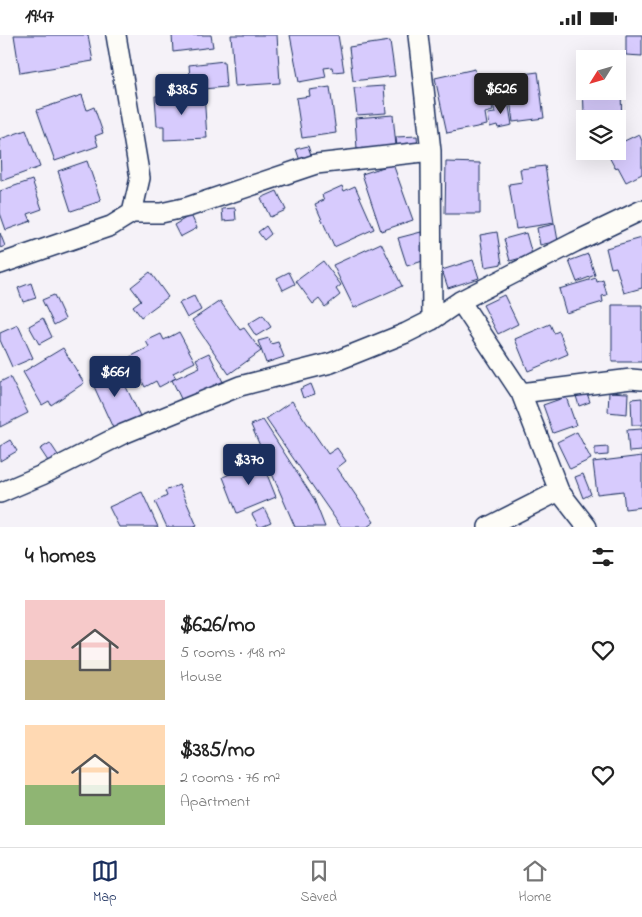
<!DOCTYPE html>
<html lang="en">
<head>
<meta charset="utf-8">
<style>
  :root { --surface:#fff; --page:#f2f2f2; --text:#222; --muted:#767676; --line:#e0e0e0; --accent:#1b2f5e }
  body { margin:0; font-family:"Indie Flower",sans-serif; background:var(--page); color:var(--text); height:100vh; display:flex; flex-direction:column; font-size:19px; white-space:nowrap }
  * { box-sizing:border-box; margin:0 }
  p { font-size:16px; color:var(--muted) }
  .icon { flex:none; width:28px; height:28px; fill:none; stroke:currentColor; stroke-width:2; stroke-linecap:round; stroke-linejoin:round }
  .map { position:relative; height:492px; overflow:hidden }
  .details { display:flex; flex-direction:column; background:var(--surface); flex:1 }
  .details>* { flex:none }
  .needle { width:32px; rotate:233deg }
  .tools { position:absolute; left:576px; top:15px; display:grid; gap:10px }
  .tools a { display:grid; place-items:center; width:50px; height:50px; border-radius:0px; background:var(--surface); box-shadow:0 5px 20px #0002; font-size:25px }
  .price { position:absolute; translate:-50% -42px; padding:0 11px; border-radius:5px; background:var(--accent); color:#fff; font-size:16px; line-height:32px; filter:drop-shadow(0 1px 2px #0008) }
  .price::after { content:''; position:absolute; left:50%; top:30px; width:15px; height:11px; margin-left:-8px; background:inherit; clip-path:polygon(0 0,100% 0,50% 100%) }
  .price.selected { background:#222; color:#fff }
  ul { padding:0; list-style:none }
  li { display:flex; align-items:center; gap:15px; height:125px; padding:0 25px }
  li span { display:grid; place-items:center; flex:none; width:140px; height:100px; border-radius:0px; color:#555 }
  li>.icon { margin-inline-start:auto }
  span .icon { width:60px; height:60px; fill:#fffc; stroke-width:1 }
  li b { font-size:21px }
  h2 { display:flex; justify-content:space-between; align-items:center; height:60px; padding:0 25px; font-size:21px }
  .status { display:flex; justify-content:space-between; align-items:center; height:35px; padding:0 25px; background:var(--surface); direction:ltr }
  .status svg { height:14px; fill:currentColor }
  .menu { display:flex; justify-content:space-around; align-items:center; height:70px; border-top:1px solid var(--line); background:var(--surface); font-size:14px; color:var(--muted) }
  .menu a { display:grid; justify-items:center; gap:2px }
  .menu .selected { color:var(--accent) }
  .map>svg:first-child { display:block }
  .building { fill:#d7cbfd; stroke:#1b2f5e }
  .lines { fill:none; stroke-linecap:round; stroke-linejoin:round }
  .minor-casing { stroke:#1b2f5e; stroke-width:22 }
  .minor { stroke:#fdfcf7; stroke-width:19 }
</style>
</head>
<body>
<div class="status"><b>19:47</b><svg viewBox="0 0 49 12"><path d="M0 12V9h3v3zM5 12V6h3v6zM10 12V3h3v9zM15 12V0h3v12zM26 1h20v11H26zM47 4h2v5h-2z"/></svg></div>
<div class="map">
<svg width="642" height="492" viewBox="0 0 642 492">
  <rect width="100%" height="100%" fill="#f5f2f8"/>
  <filter id="ink" filterUnits="userSpaceOnUse"><feTurbulence type="fractalNoise" baseFrequency=".02" numOctaves="2"/><feDisplacementMap in="SourceGraphic" scale="10" xChannelSelector="R" yChannelSelector="G"/><feConvolveMatrix kernelMatrix="1 2 1 2 8 2 1 2 1" color-interpolation-filters="sRGB"/></filter>
  <g filter="url(#ink)">
    <path class="building" d="M14,0h74l5,26 -73,12z
      M172,0h39l2,12 -40,5z
      M231,0h46l3,48 -45,3z
      M290,0h48l6,36 -11,1 -1,-5 -8,1 2,9 -27,5z
      M626,0h16v21l-16,-1z
      M390,6l5,35 -42,5 -4,-34z
      M224,26l2,26 -35,3 -2,-25z
      M475,34l4,23 9,-2 5,21 -8,2 2,12 -40,8 -12,-55z
      M538,37l6,46 -31,4 -6,-46z
      M618,49h3l1,52h-4v-17h-30l-1,-7h-3l-1,-27h2v6h33z
      M384,51l2,27 -29,2 -3,-27z
      M330,52l6,46 -34,5 -6,-40 14,-2 -1,-6z
      M204,59l3,44 -43,2v-14h-7l-2,-30z
      M82,60l5,15 7,-3 9,26 -8,3 3,10 -43,15 -18,-51z
      M508,66l4,24 -14,3 -1,-3 -7,2 -2,-13 7,-1 -2,-10z
      M393,80l3,31 -39,3 -2,-31z
      M26,95l14,37 -39,14 -1,-42z
      M639,99l3,7v33l-16,8 -8,-15 -3,1 -9,-17h12v-7z
      M417,101l1,11 -21,1 -1,-11z
      M308,111l4,12 -12,3 -4,-12z
      M87,126l14,40 -30,10 -13,-40z
      M446,127l34,1v51h-35z
      M393,129l20,56 -32,11 -19,-57z
      M545,131l9,57 -38,6 -7,-45 13,-2 -2,-13z
      M32,145l10,29 -14,5 3,7 -25,9 -6,-17v-22z
      M342,151l2,5 11,-5 19,43 -40,18 -19,-43 9,-4 -2,-5z
      M277,156l9,19 -16,7 -9,-19z
      M235,173l1,12 -13,1 -1,-12z
      M191,180l6,13 -17,9 -6,-12z
      M555,189l3,17 -18,4 -3,-17z
      M266,191l5,8 -7,6 -6,-8z
      M421,197l8,27 -22,7 -9,-28z
      M497,197l5,32 -17,3 -5,-32z
      M0,198l5,13 -5,2z
      M526,198l7,25 -11,3 -1,-3 -11,3 -6,-22z
      M642,203v50l-18,5 -8,-26 -5,1 -5,-20z
      M381,208l21,43 -48,22 -21,-43z
      M588,219l7,21 -18,7 -8,-21z
      M473,225l6,18 -31,10 -6,-18z
      M323,226l18,24 -5,4 4,6 -15,12 -6,-8 -6,5 -17,-23z
      M150,237l18,25 -27,20 -8,-11 8,-6 -10,-13z
      M289,237l6,12 -12,6 -6,-12z
      M596,243l1,4 6,-2 4,15 -5,1 1,6 -37,11 -7,-24z
      M31,248l5,15 -13,4 -5,-14z
      M54,260l11,24 -11,6 -12,-25z
      M504,260l14,29 -20,10 -15,-29z
      M194,261l7,14 -14,8 -8,-15z
      M220,266l20,29 4,-2 17,23 -32,23 -37,-54z
      M612,270h30v57h-30z
      M263,280l8,12 -15,9 -8,-12z
      M43,283l9,19 -13,7 -10,-18z
      M550,289l4,9 5,-2 9,23 -40,17 -13,-32z
      M18,290l15,33 -21,9 -12,-27v-7z
      M179,297l16,30 -22,11 3,5 -17,9 -3,-6 -11,6 -15,-30 19,-10 -3,-6 15,-7 3,6z
      M269,303l2,6 7,-2 6,15 -18,6 -8,-22z
      M63,313l21,35 -33,22 -2,-4 -7,4 -19,-33z
      M209,318l15,31 -41,19 -11,-23 28,-13 -4,-8z
      M117,333l23,48 -27,12 -22,-48z
      M10,342l18,36 -28,14v-45z
      M311,349l4,10 -12,4 -3,-9z
      M609,357l19,1 -1,21 -19,-2z
      M587,358l3,9 -11,4 -3,-10z
      M566,362l10,28 -23,8 -10,-28z
      M642,363v27h-10l-1,-26z
      M292,366l36,53 9,-6 9,13 -9,7 37,54 -7,5h-26l-75,-108z
      M263,385l51,79 11,28h-30l-44,-102z
      M642,394v22l-13,1 -2,-22z
      M577,397l14,27 -21,10 -13,-27z
      M10,405l7,11 -17,10v-15z
      M50,408l8,12 -10,6 -8,-12z
      M608,412v8l-13,1v-8z
      M642,421v51l-17,2 -2,-18 -26,3 -4,-32z
      M248,426l2,6 12,-5 14,35 -39,16 -14,-36 9,-4 -2,-5z
      M583,439l8,20 -8,4 -8,-21z
      M179,450l18,41 -3,1h-27l-12,-25 12,-6 -2,-5z
      M142,457l16,35h-39l-10,-20z
      M264,473l7,14 -12,5 -7,-13z"/>
    <g class="lines">
      <g class="minor-casing">
        <path id="minor" d="M418,0l13,116 1,169
          M132,178h29l27,-6 128,-43 115,-13
          M0,229l111,-38 21,-13 8,-35 -24,-143
          M460,266l61,92 38,98 28,36
          M521,358l110,-14 11,1
          M0,458l42,-18 81,-41 117,-48 91,-23 75,-30 26,-13 28,-19 115,-59 67,-32
          M488,492l71,-36"/>
      </g>
      <use href="#minor" class="minor"/>
    </g>
  </g>
</svg>
<div class="tools">
<a><svg class="needle" viewBox="-14 -14 28 28"><path d="M0-13l5 13h-10z" fill="#e53935"/><path d="M0 13l5-13h-10z" fill="#767676"/></svg></a>
<a><svg class="icon" aria-label="layers" viewBox="0 0 24 24"><path d="M12 4l9 5-9 5-9-5zM3 14l9 5 9-5"/></svg></a>
</div>
<b class="price selected" style="left:501px;top:80px">$626</b>
<b class="price" style="left:182px;top:81px">$385</b>
<b class="price" style="left:115px;top:363px">$661</b>
<b class="price" style="left:249px;top:451px">$370</b>
</div>
<section class="details">
<h2>4 homes<svg class="icon" aria-label="filters" viewBox="0 0 24 24"><path d="M4 7h16M4 17h16"/><circle cx="9" cy="7" r="2"/><circle cx="15" cy="17" r="2"/></svg></h2>
<ul>
<li><span style="background:linear-gradient(#f6c9c9 60%,#c2b280 0)"><svg class="icon" aria-label="home" viewBox="0 0 24 24"><path d="M3 11l9-7 9 7M6 9v11h12V9"/></svg></span><div><b>$626/mo</b><p>5 rooms · 148 m²</p><p>House</p></div><svg class="icon" aria-label="heart" viewBox="0 0 24 24"><path d="M12 20l-8-8c-3-5 5-10 8-4 3-6 11-1 8 4z"/></svg></li>
<li><span style="background:linear-gradient(#ffd9b3 60%,#8fb573 0)"><svg class="icon" aria-label="home" viewBox="0 0 24 24"><path d="M3 11l9-7 9 7M6 9v11h12V9"/></svg></span><div><b>$385/mo</b><p>2 rooms · 76 m²</p><p>Apartment</p></div><svg class="icon" aria-label="heart" viewBox="0 0 24 24"><path d="M12 20l-8-8c-3-5 5-10 8-4 3-6 11-1 8 4z"/></svg></li>
</ul>
</section>
<nav class="menu">
<a class="selected"><svg class="icon" aria-label="map" viewBox="0 0 24 24"><path d="M3 6l6-2 6 2 6-2v14l-6 2-6-2-6 2zM9 4v14M15 6v14"/></svg>Map</a>
<a><svg class="icon" aria-label="saved" viewBox="0 0 24 24"><path d="M7 4h10v16l-5-4-5 4z"/></svg>Saved</a>
<a><svg class="icon" aria-label="home" viewBox="0 0 24 24"><path d="M3 11l9-7 9 7M6 9v11h12V9"/></svg>Home</a>
</nav>
</body>
</html>
